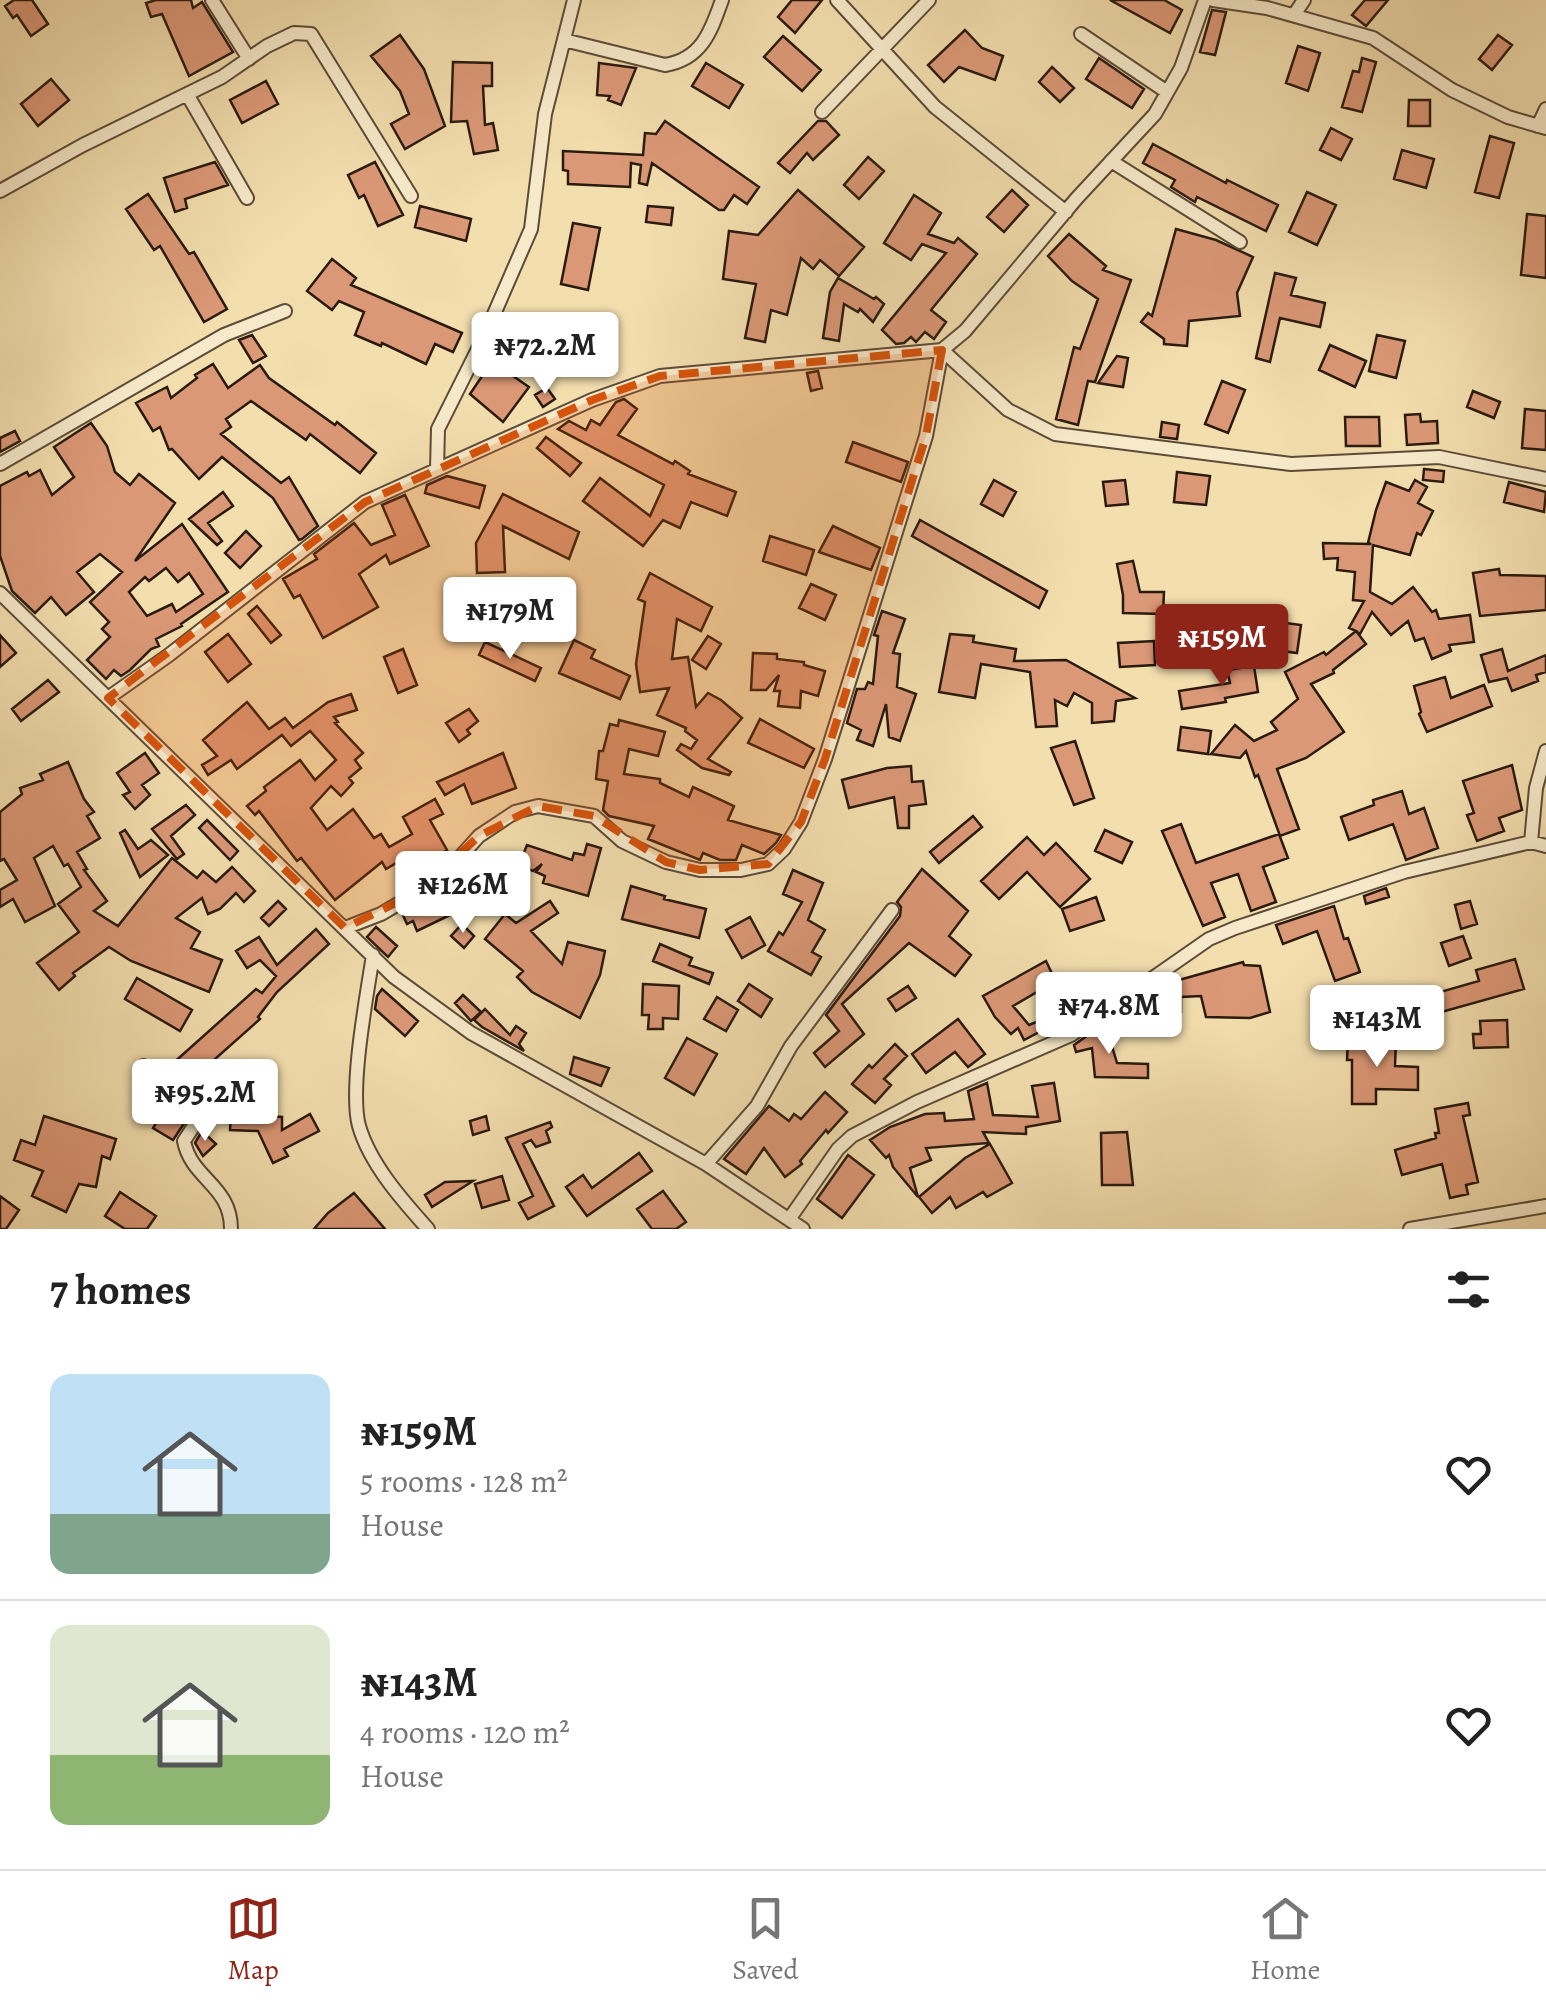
<!DOCTYPE html>
<html lang="en">
<head>
<meta charset="utf-8">
<style>
  :root { --surface:#fff; --page:#f6f6f6; --text:#222; --muted:#767676; --line:#e0e0e0; --accent:#8f2418 }
  body { margin:0; font-family:Alegreya,serif; background:var(--page); color:var(--text); height:100vh; display:flex; flex-direction:column; font-size:38px; white-space:nowrap }
  * { box-sizing:border-box; margin:0 }
  p { font-size:32px; color:var(--muted) }
  .icon { flex:none; width:55px; height:55px; fill:none; stroke:currentColor; stroke-width:2; stroke-linecap:round; stroke-linejoin:round }
  .map { position:relative; height:1229px; overflow:hidden }
  .details { display:flex; flex-direction:column; background:var(--surface); flex:1 }
  .details>* { flex:none }
  .price { position:absolute; translate:-50% -85px; padding:0 22px; border-radius:10px; background:#fff; color:#222; font-size:32px; line-height:65px; filter:drop-shadow(0 2px 5px #0008) }
  .price::after { content:''; position:absolute; left:50%; top:60px; width:30px; height:22px; margin-left:-15px; background:inherit; clip-path:polygon(0 0,100% 0,50% 100%) }
  .price.active { background:var(--accent); color:#fff }
  ul { padding:0; list-style:none }
  li { display:flex; align-items:center; gap:30px; height:250px; padding:0 50px }
  li+li { border-top:2px solid var(--line) }
  li span { display:grid; place-items:center; flex:none; width:280px; height:200px; border-radius:20px; color:#555 }
  li>.icon { margin-inline-start:auto }
  span .icon { width:120px; height:120px; fill:#fffc; stroke-width:1 }
  li b { font-size:42px }
  h2 { display:flex; justify-content:space-between; align-items:center; height:120px; padding:0 50px; font-size:42px }
  .tab-bar { display:flex; justify-content:space-around; align-items:center; height:140px; border-top:2px solid var(--line); background:var(--surface); font-size:28px; color:var(--muted) }
  .tab-bar a { display:grid; justify-items:center; gap:5px }
  .tab-bar .active { color:var(--accent) }
  .map>svg:first-child { display:block }
  .building { fill:#db9876; stroke:#2a1a10; stroke-width:2.5; fill-rule:evenodd }
  .lines { fill:none; stroke-linecap:round; stroke-linejoin:round }
  .street-casing { stroke:#5c4b38; stroke-width:16 }
  .street { stroke:#f7eaca; stroke-width:12 }
  .marked { fill:#d5530c; fill-opacity:0.2; stroke:#d5530c; stroke-width:8; stroke-dasharray:20 12; stroke-linejoin:round }
</style>
</head>
<body>
<div class="map">
<svg width="1546" height="1229" viewBox="0 0 1546 1229">
  <rect width="100%" height="100%" fill="#f3deae"/>
  <filter id="stains"><feTurbulence type="fractalNoise" baseFrequency=".002" numOctaves="4"/><feColorMatrix values="0 0 0 0 .2 0 0 0 0 .09 0 0 0 0 .02 0 0 0 .5 -.17"/></filter>
  <radialGradient id="worn" r=".72"><stop offset=".6" stop-color="#630" stop-opacity="0"/><stop offset="1" stop-color="#630" stop-opacity=".3"/></radialGradient>
  <path class="building" d="M14,0h18l16,24 -17,12 -14,-21 -4,3 -8,-12z
    M156,0h35l2,8 9,-6 31,50 -44,24 -27,-62 -11,3 -5,-14z
    M792,0h30l-27,33 -17,-16z
    M1110,0h54l18,10 -12,23z
    M1365,0h23l-22,26 -14,-11z
    M1212,10l14,2 -11,43 -15,-3z
    M965,30l17,18 21,8 -8,24 -36,-13 -15,15 -16,-17z
    M400,35l24,34 21,57 -40,23 -14,-25 18,-10 -9,-23 -29,-35z
    M1498,35l14,10 -20,25 -13,-11z
    M783,36l38,34 -19,21 -38,-34z
    M1298,46l22,7 -12,38 -22,-8z
    M1099,58l45,31 -12,19 -46,-29z
    M1362,58l14,4 -14,50 -20,-5 11,-36 6,1z
    M453,62l39,1v23h-9l2,39 8,-2 5,27 -24,4 -7,-33 -16,1z
    M599,63l37,5 -15,37 -13,-5 2,-4 -13,-1z
    M706,63l37,22 -14,23 -37,-22z
    M1052,67l22,21 -14,14 -21,-20z
    M51,79l18,21 -31,26 -17,-22z
    M266,81l12,23 -36,19 -12,-23z
    M1409,100h21v26h-22z
    M665,121l94,66 -12,17 -13,-9 -10,15h-5l-67,-47 -5,22 -8,-2 2,-18 -10,-2 -1,24 -62,-3v-13l-5,-1v-19l80,4 2,-22 11,1z
    M818,121h8l13,14 -26,25 -6,-7 -17,20 -12,-10z
    M1331,128l21,11 -11,21 -21,-10z
    M1490,136l24,7 -15,55 -24,-6z
    M1153,144l73,39 1,-3 51,25 -12,26 -69,-34 -2,5 -24,-15 4,-7 -32,-17z
    M1402,150l32,9 -8,29 -32,-9z
    M868,157l16,14 -25,28 -15,-14z
    M215,162l13,23 -43,14 2,9 -12,4 -11,-34z
    M375,162l28,53 -25,11 -14,-31 -5,3 -11,-23z
    M798,190l66,57 -25,29 -19,-16 -7,9 -12,-11 -14,57 -16,-5 -6,32 -20,-4 11,-54 -33,-5 6,-48 29,4z
    M1012,190l16,15 -24,27 -17,-15z
    M1307,192l29,13 -19,40 -28,-13z
    M148,194l41,60 5,-2 33,57 -23,13 -44,-76 -6,4 -28,-41z
    M914,195l27,18 -13,21 26,9 4,-5 19,16 -46,56 15,12 -12,17 -9,-7 -9,10 -5,-5 -7,6 -8,1 -14,-14 64,-77 -24,-9 -11,16 -27,-17z
    M420,206l51,13 -5,22 -51,-14z
    M648,206l25,2 -2,17 -25,-3z
    M1527,214l19,2v62l-25,-3z
    M573,223l27,5 -12,62 -27,-6z
    M1176,229l40,11 37,17 -16,36 3,23 -51,5 -2,25 -23,-2v-5l-23,-17 7,-9 4,3z
    M1069,234l37,32 -3,4 28,10 -36,102 -7,-1 -10,44 -22,-6 18,-72 6,2 18,-50 -26,-18 -24,-25z
    M332,259l24,19 -5,7 111,48 -9,19 -18,-8 -9,20 -44,-21 -1,3 -26,-11 9,-23 -25,-11 -7,9 -25,-19z
    M1275,273l21,5 -5,17 34,8 -5,24 -40,-9 -10,44 -14,-4z
    M838,278l36,21 2,-2 8,7 -11,18 -13,-13 -2,3 -14,-8 -5,37 -16,-3 7,-46z
    M567,323l30,28 -17,18 -29,-29z
    M252,335l14,21 -13,7 -14,-23z
    M1377,335l28,6 -9,37 -27,-7z
    M1330,345l36,16 -11,26 -36,-17z
    M490,347l8,11 -5,4 36,25 -26,35 -33,-28 21,-31 -6,-5z
    M1117,356l11,2 -5,29 -25,-4z
    M213,364l15,24 32,-23 9,13 66,47 2,-3 39,31 -16,20 -50,-39 -4,6 -55,-39 -25,18 5,8 -10,7 60,49 8,-6 29,49 -16,13 -3,1 -26,-42 -51,-41 -23,22 -27,-30 -3,1 -9,-23 -7,4 -17,-28 31,-16 4,11 26,-20 -2,-3z
    M818,371l4,17 -11,3 -4,-18z
    M1222,381l23,9 -17,43 -23,-9z
    M547,388l8,11 -12,8 -8,-12z
    M1473,391l27,11 -6,16 -27,-11z
    M624,399l13,10 -19,26 55,29 2,-3 15,10 -2,3 48,18 -9,24 -36,-14 -11,26 -17,-8 -20,26 -60,-45 17,-23 50,38 14,-31 -106,-56 11,-8 17,9 5,-10 9,5 16,-23z
    M1525,409l21,2v39l-24,-2z
    M1420,414l1,8 16,-1 1,22 -31,2 -2,-30z
    M1345,417h34l1,29h-34z
    M1162,422l17,3 -2,14 -17,-2z
    M91,423l16,23 8,26 15,13 9,-11 36,29 -40,58 47,-37 46,68 -47,32 1,2 -26,13 3,7 -8,3 -21,21 -9,6 -7,-6 -8,9 -19,-19 23,-23 -8,-8 7,-7 -19,-20 32,-30 -22,-18 -23,18 17,20 -28,23 -15,-18 -16,16 -23,-22 -12,-35v-70l27,-14 2,4 11,-6 12,25 22,-18 -20,-30zM166,568l12,14 11,-9 14,21 -27,18 -4,-8 -25,12 -18,-24 16,-15 4,4z
    M15,431l5,10 -20,11v-14z
    M546,437l35,26 -11,13 -33,-28z
    M853,442l55,20 -7,20 -55,-20z
    M1424,469l20,2 -1,11 -20,-2z
    M1177,472l33,4 -4,29 -32,-3z
    M447,476l38,10 -6,22 -54,-15 2,-8z
    M994,480l22,12 -13,24 -22,-12z
    M1125,480l3,24 -22,2 -3,-24z
    M1415,480l12,7 -9,16 15,8 -12,24 -4,-2 -7,22 -37,-10 -3,47 22,12 21,-17 19,25 4,-2 3,9 31,-4 4,27 -25,3 2,6 -19,8 -8,-21 -9,3 -7,-20 -17,14 -19,-23 -12,22 -4,-3 10,13 -33,26 1,3 -23,11 33,48 -38,26 -29,11 22,60 -19,7 -22,-61 -3,2 -9,-26 -6,7 -29,-4 24,-29 19,16 23,-11 -6,-8 27,-23 -13,-27 39,-20 2,3 30,-24 -7,-3 15,-27 -11,-1 2,-28 -18,-2 1,-12 -14,1 -1,-16 48,1 -3,-1 8,-33 10,-28 23,9z
    M1509,482l37,10 -2,20 -40,-10z
    M223,492l10,14 -25,17 14,18 -5,4 -28,-26z
    M503,494l76,38 -10,27 -66,-33 2,46 -28,1 -1,-30z
    M405,495l24,51 -39,18 -4,-9 -27,19 19,33 -55,31 -23,-43 -6,3 -11,-19 34,-20 -3,-5 40,-31 17,22 24,-10 -13,-30z
    M920,520l127,71 -8,17 -127,-72z
    M833,526l47,22 -9,22 -52,-18z
    M246,531l15,15 -21,22 -15,-15z
    M770,536l44,14 -8,25 -43,-14z
    M1133,561l7,31h24l-1,22 -40,-1v-18l-6,-31z
    M1499,569l1,6 46,1v34l-66,6 -7,-43z
    M650,573l62,34 -11,24 -24,-12 -5,40 16,-2 8,50 12,-14 13,7 21,18 -34,41 23,13 -2,3 -27,-7 -25,-18 4,-6 10,5 6,-9 -12,-9 1,-3 -29,-13 12,-27 -29,4 -4,-28 9,-62 -7,-3z
    M811,584l25,11 -11,25 -26,-12z
    M257,606l24,29 -10,8 -23,-29z
    M882,611l23,8 -12,34 7,1 -3,33 19,7 -16,47 -11,-4 -3,-33 -13,42 -16,-6 4,-10 -14,-7 10,-34h8l3,-7 5,2 5,-48 -4,-1z
    M1178,619l44,1v19l-45,-1z
    M1271,621l30,4 -4,28 -30,-4z
    M228,634l23,30 -23,18 -23,-30z
    M950,634l24,2 -1,6 43,7 -2,12 52,-1 69,38 -19,3 -2,20 -22,2v-20l-18,-10 -7,13 -12,-6 2,26 -21,1 -6,-55 -49,-8 -6,34 -36,-6z
    M0,635l16,18 -16,14z
    M708,636l13,8 -15,25 -14,-9z
    M574,640l21,10 -4,8 39,18 -10,23 -61,-26z
    M1154,641l1,24 -35,2 -2,-24z
    M485,642l56,26 -6,13 -56,-26z
    M403,649l14,36 -19,8 -14,-36z
    M1502,649l6,22 38,-16v17l-10,3 2,6 -26,10 -5,-13 -18,4 -8,-27z
    M753,653l24,1v5l27,3v3l21,6 -7,25 -17,-5 -1,17 -22,-2 2,-15h-6l5,-16 -13,15h-15z
    M1254,666l4,26 -33,6 1,4 -44,7 -3,-18 51,-8 -3,-13z
    M1445,677l6,21 33,-13 8,21 -65,26 -8,-18 2,-2 -7,-26z
    M48,680l11,12 -38,29 -9,-12z
    M351,694l6,16 -23,7 4,5 -3,1 28,30 -8,7 6,8 -12,10 4,5 -12,13 -10,-10 -20,22 16,22 26,-21 21,29 7,-4 8,13 23,-13 -9,-17 32,-18 8,15 -13,6 17,30 -32,19 -7,-13 -22,13 -4,-7 -47,38 -34,-42 -4,3 -38,-50 -4,4 -8,-9 19,-15 -2,-4 36,-27 15,20 21,-20 -26,-29 -19,15 -9,-11 -45,34 -6,-9 -23,15 -6,-10 15,-9 -14,-16 44,-38 22,27 16,-11 8,10 35,-26z
    M469,709l9,12 -11,9 3,4 -11,8 -13,-19z
    M760,719l54,30 -10,19 -56,-25z
    M619,720l46,12 -7,24 -29,-7 -5,25 36,5v4l29,14 4,-10 41,19 -6,14 53,15 -5,8 -12,11 -22,-9 -6,15h-16l-17,-7 -3,7 -52,-21 6,-13 -45,-10 -6,-6 5,-29 -12,-2 3,-28h4l7,-27 8,2z
    M1181,727l30,4 -3,23 -30,-4z
    M1075,741l19,57 -20,7 -23,-57z
    M145,753l14,20 -17,12 8,10 -15,14 -12,-14 7,-3 -13,-19z
    M503,753l13,35 -44,16 -8,-20 -19,11 -8,-13z
    M68,762l16,37 10,13 -7,4 13,22 -23,14 10,17 -3,1 23,31 -13,10 24,15 54,-68 25,20 6,-7 13,11 16,-15 23,24 -11,11 -8,-9 -16,16 -12,5 -6,-16 -26,20 24,14 -9,16 31,12 -13,32 -78,-31 -22,-14 -36,26 2,3 -16,14 -22,-27 42,-31 -21,-28 23,-17 -13,-23 -4,2 -11,-20 -19,12 21,48 -30,16 -12,-23 -13,8v-17l17,-10 -13,-21 -4,2v-49l22,-18 -2,-6 23,-8 -3,-6z
    M1512,765l10,45 -23,8 5,13 -27,10 -10,-26 7,-2 -11,-32z
    M911,766l1,16 11,-1 3,23 -17,2v22h-11l-4,-31 -45,11 -7,-28 45,-12z
    M1402,791l7,23 15,-6 14,40 -32,12 -13,-36 -44,16 -8,-23 33,-12 -1,-5z
    M186,805l9,10 -24,21 13,18 -7,5 -25,-30z
    M973,816l9,11 -43,36 -9,-11z
    M207,820l31,31 -8,9 -31,-32z
    M1181,824l15,39 83,-29 9,24 -25,9 13,35 -25,9 -13,-37 -27,9 14,34 -22,9 -41,-95z
    M125,830l13,19 13,-9 17,15 -28,22 -20,-44z
    M1105,830l27,12 -10,21 -27,-12z
    M1027,837l17,18 12,-12 34,36 -30,28 -33,-35 -28,27 -18,-18z
    M587,844l14,4 -13,48 -45,-13 2,-7 -9,-4 6,-8 -9,7 -14,-6 8,-20 45,15 2,-7 10,2z
    M482,864l8,11 -19,14 8,12 -62,30 -4,-10 -6,3 -5,-11 30,-18 1,4z
    M922,869l46,42 -19,25 22,19 -16,21 -46,-33 -67,61 22,30 -39,33 -11,-14 25,-22 -13,-16 74,-99 1,-9 -4,-5z
    M793,870l30,13 -15,37 17,10 -13,22 9,5 -10,18 -43,-24 11,-19 4,3 19,-33 -19,-8z
    M631,886l34,10 -1,3 42,10 -7,29 -77,-19z
    M1386,888l3,9 -23,7 -2,-8z
    M1096,897l8,23 -34,11 -8,-22z
    M278,901l8,8 -17,17 -8,-8z
    M550,901l8,12 -27,18 31,33 6,-22 37,9 -5,24 -20,43 -48,-26 -15,-15 6,-6 -38,-32 20,-25 11,9z
    M1470,901l7,23 -16,5 -6,-24z
    M1334,906l10,33 4,-1 12,34 -25,9 -18,-50 -34,13 -7,-19z
    M750,917l15,28 -23,13 -16,-28z
    M462,924l12,12 -10,12 -13,-12z
    M376,927l21,19 -9,11 -21,-20z
    M316,929l13,15 -52,48 -19,25 2,2 -73,65 -4,-2 -13,-16 86,-77 6,4 14,-17 -16,-16 -13,8 -11,-17 23,-14 18,28z
    M1463,936l8,22 -22,8 -8,-23z
    M660,944l32,14 -3,7 24,8 -4,11 -56,-23z
    M1515,959l9,30 -86,24 -5,-19 46,-13 -3,-11z
    M1046,961l10,21 16,-5 10,30 -11,4 -5,-13 -20,11 -9,-17 -24,14 16,19 7,-3 5,9 -17,9 -6,-12 -7,6 -16,-17 -12,-21z
    M1243,962l1,3 16,1 10,46 -20,6 -44,-1 -5,-21 -20,1v15l-46,2v-11l27,-19 17,-1v-3z
    M137,978l55,32 -12,21 -55,-32z
    M643,984l36,2 -1,33 -15,-1v11h-15l1,-14h-7z
    M749,984l23,15 -11,18 -23,-16z
    M908,986l8,12 -20,13 -8,-12z
    M382,989l36,32 -13,15 -30,-27 2,-13z
    M463,995l18,17 -10,9 -16,-18z
    M717,997l21,13 -12,21 -22,-12z
    M485,1009l25,26 6,-9 10,7 -7,11 5,7 -42,-24 -8,-7z
    M958,1019l27,35 -17,13 -13,-15 -29,21 -14,-19z
    M1507,1020l1,27 -34,1 -1,-14h8l-1,-13z
    M1105,1023l12,40 31,1v14l-53,-1 -3,-29 -16,4 -2,-7z
    M687,1038l30,16 -23,41 -29,-17z
    M1348,1039l48,1 -1,26 23,1v23l-42,-1v15h-24v-44h-5z
    M895,1044l12,12 -23,23 7,6 -16,18 -23,-19 17,-19 3,3z
    M574,1057l35,11 -8,18 -31,-12z
    M987,1083l6,32 45,2 -6,-31 22,-3 6,38 -34,6v7l-43,-2 6,11 -63,5 5,12 -21,8 8,29 -25,-30 -4,-12 -3,3 -16,-18 20,-13 35,-13 19,-1 1,8 29,-2 -6,-28z
    M825,1092l22,20 -19,21 -2,-3 -26,31 2,3 -17,13 -21,-29 -18,26 -22,-15 45,-53 20,15 5,-7 7,5z
    M1468,1103l2,12 -7,1 15,66 -12,3 2,9 -18,4 -8,-34 -40,11 -7,-25 41,-12 -1,-5h4l-4,-24z
    M167,1106l20,13 -14,21 -20,-12z
    M231,1114l51,3v13l28,-16 9,17 -35,18 4,7 -15,7 -15,-32 -28,-1z
    M44,1116l72,23 -6,20 -8,-3 -6,31 -17,-3 -13,28 -34,-16 11,-25 -29,-11 7,-20 14,5z
    M486,1116l3,14 -16,5 -3,-14z
    M550,1122l2,5 -6,4 4,11 -14,5 -5,-7 -8,4 31,62 -26,13 -9,-16 14,-7 -27,-58z
    M202,1131l14,13 -13,12 -8,-13z
    M1127,1132l6,53h-31l-1,-52z
    M990,1144l22,39 -25,14 -4,-5 -27,16 -6,-11 -18,16 -13,-16 46,-39z
    M639,1153l13,18 -65,45 -21,-29 17,-12 9,13z
    M848,1155l26,20 -32,43 -25,-19z
    M502,1176l7,24 -27,8 -7,-24z
    M473,1181l-41,26 -7,-12 20,-13z
    M663,1191l23,31 -10,7h-24l-15,-20z
    M120,1192l36,24 -9,13h-22l-20,-13z
    M354,1193l31,36h-71l14,-16z
    M0,1196l19,14 -13,19h-6z"/>
  <g class="lines">
    <g class="street-casing">
      <path id="street" d="M212,0l37,59
        M837,0l98,107 131,105
        M1213,0l54,8 106,30 79,52 56,27 38,11
        M1294,15l10,-15
        M1081,34l86,58
        M564,40l101,25c37,-6 46,-34 57,-65
        M187,94l60,104
        M822,112l107,-112
        M1538,126l8,-17
        M1111,161l129,81
        M0,191l83,-46 139,-68 45,-31 27,-13 17,1 100,162
        M942,350l66,60 47,24 236,30 148,-7 107,22
        M0,464l224,-129 61,-24
        M437,469l1,-40 47,-94 46,-106 14,-115 29,-114
        M0,593l394,384 77,56 235,131 97,65
        M108,698l61,-43 196,-153 227,-102 68,-24 282,-26 23,-19 112,-133 78,-84 26,-46 24,-68
        M1531,842l5,-54 10,-37
        M345,928l36,-14 39,-23 32,-25 27,-30 36,-24 23,-6 56,10 28,25 44,21 34,8h41l27,-6 16,-15 17,-27 24,-63 101,-323 16,-86
        M373,955c-6,40 -24,133 -14,171 11,38 43,74 69,103
        M143,1066l51,35 5,17 -15,23c7,38 47,44 47,88
        M706,1164l51,-58 34,-60 101,-136
        M790,1218l48,-69 14,-13 65,-34 154,-67 138,-96 26,-11 169,-56 127,-30 15,4
        M1410,1229l136,-23"/>
    </g>
    <use href="#street" class="street"/>
  </g>
  <path class="marked" d="M942,350l-16,86 -101,323 -24,63 -33,42 -68,6 -34,-8 -72,-46 -56,-10 -59,30 -59,55 -75,37 -237,-230 257,-196 227,-102 68,-24z"/>
  <rect width="100%" height="100%" filter="url(#stains)"/>
  <rect width="100%" height="100%" fill="url(#worn)"/>
</svg>
<b class="price" style="left:545px;top:397px">₦72.2M</b>
<b class="price" style="left:510px;top:662px">₦179M</b>
<b class="price active" style="left:1222px;top:689px">₦159M</b>
<b class="price" style="left:463px;top:936px">₦126M</b>
<b class="price" style="left:1109px;top:1057px">₦74.8M</b>
<b class="price" style="left:1377px;top:1070px">₦143M</b>
<b class="price" style="left:205px;top:1144px">₦95.2M</b>
</div>
<section class="details">
<h2>7 homes<svg class="icon" aria-label="filters" viewBox="0 0 24 24"><path d="M4 7h16M4 17h16"/><circle cx="9" cy="7" r="2"/><circle cx="15" cy="17" r="2"/></svg></h2>
<ul>
<li><span style="background:linear-gradient(#bfe0f5 70%,#7fa58c 0)"><svg class="icon" aria-label="home" viewBox="0 0 24 24"><path d="M3 11l9-7 9 7M6 9v11h12V9"/></svg></span><div><b>₦159M</b><p>5 rooms · 128 m²</p><p>House</p></div><svg class="icon" aria-label="heart" viewBox="0 0 24 24"><path d="M12 20l-8-8c-3-5 5-10 8-4 3-6 11-1 8 4z"/></svg></li>
<li><span style="background:linear-gradient(#dfe7d0 65%,#8fb573 0)"><svg class="icon" aria-label="home" viewBox="0 0 24 24"><path d="M3 11l9-7 9 7M6 9v11h12V9"/></svg></span><div><b>₦143M</b><p>4 rooms · 120 m²</p><p>House</p></div><svg class="icon" aria-label="heart" viewBox="0 0 24 24"><path d="M12 20l-8-8c-3-5 5-10 8-4 3-6 11-1 8 4z"/></svg></li>
</ul>
</section>
<nav class="tab-bar">
<a class="active"><svg class="icon" aria-label="map" viewBox="0 0 24 24"><path d="M3 6l6-2 6 2 6-2v14l-6 2-6-2-6 2zM9 4v14M15 6v14"/></svg>Map</a>
<a><svg class="icon" aria-label="saved" viewBox="0 0 24 24"><path d="M7 4h10v16l-5-4-5 4z"/></svg>Saved</a>
<a><svg class="icon" aria-label="home" viewBox="0 0 24 24"><path d="M3 11l9-7 9 7M6 9v11h12V9"/></svg>Home</a>
</nav>
</body>
</html>
